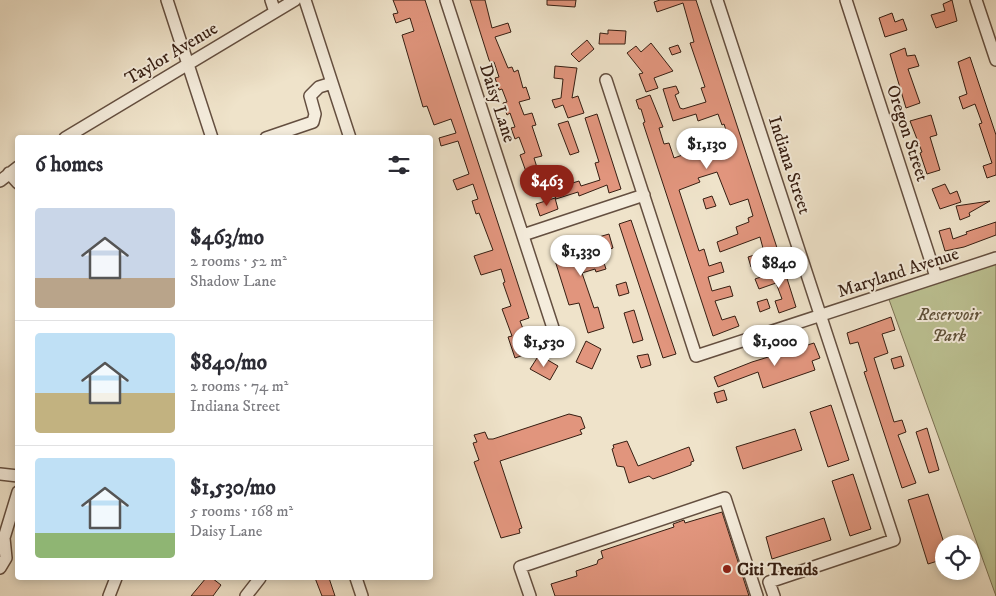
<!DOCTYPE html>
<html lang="en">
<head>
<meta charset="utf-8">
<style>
  :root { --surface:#fff; --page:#f7f7f7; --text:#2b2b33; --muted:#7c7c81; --line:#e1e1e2; --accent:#8f2418 }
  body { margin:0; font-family:"IM FELL DW Pica",serif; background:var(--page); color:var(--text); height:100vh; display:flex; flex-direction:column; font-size:19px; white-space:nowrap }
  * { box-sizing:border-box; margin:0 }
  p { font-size:16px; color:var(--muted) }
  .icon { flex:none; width:28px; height:28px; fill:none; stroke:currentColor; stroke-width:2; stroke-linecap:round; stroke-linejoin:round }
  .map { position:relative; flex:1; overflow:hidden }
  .details { position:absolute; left:15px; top:135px; width:418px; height:445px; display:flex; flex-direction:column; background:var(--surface); border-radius:5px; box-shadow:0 2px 8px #0003 }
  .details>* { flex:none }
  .tools { position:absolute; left:935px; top:535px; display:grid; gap:10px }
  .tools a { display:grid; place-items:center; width:45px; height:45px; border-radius:50%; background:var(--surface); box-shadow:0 2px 8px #0003; font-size:25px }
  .price { position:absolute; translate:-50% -42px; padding:0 11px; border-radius:18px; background:#fff; color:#222; font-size:16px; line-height:32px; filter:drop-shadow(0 1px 2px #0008) }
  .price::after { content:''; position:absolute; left:50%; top:30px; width:15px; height:11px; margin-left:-8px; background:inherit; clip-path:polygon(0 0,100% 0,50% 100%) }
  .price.current { background:var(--accent); color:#fff }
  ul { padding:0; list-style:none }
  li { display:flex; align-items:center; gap:15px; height:125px; padding:0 20px }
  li+li { border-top:1px solid var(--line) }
  li span { display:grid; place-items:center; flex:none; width:140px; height:100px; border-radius:5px; color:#555 }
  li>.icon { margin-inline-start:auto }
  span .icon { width:60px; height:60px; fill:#fffc; stroke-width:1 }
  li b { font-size:21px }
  h2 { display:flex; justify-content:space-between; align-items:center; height:60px; padding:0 20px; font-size:21px }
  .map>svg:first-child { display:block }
  .green { fill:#bdc394; stroke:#7a7053 }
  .building { fill:#e1957d; stroke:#361e12 }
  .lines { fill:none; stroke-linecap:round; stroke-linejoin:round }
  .minor-casing { stroke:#644f40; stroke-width:14 }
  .minor { stroke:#f5eddd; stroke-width:11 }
  .poi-dot { fill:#8f2418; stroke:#f5eddd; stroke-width:2 }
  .labels { text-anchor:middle; stroke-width:4; stroke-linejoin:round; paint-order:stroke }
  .street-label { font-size:18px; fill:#361e12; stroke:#f5eddd }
  .park-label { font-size:18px; font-style:italic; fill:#5e5039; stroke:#f5eddd }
  .poi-label { font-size:18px; font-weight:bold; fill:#361e12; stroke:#f5eddd; text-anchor:start }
</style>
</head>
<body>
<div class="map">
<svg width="996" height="596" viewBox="0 0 996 596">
  <rect width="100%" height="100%" fill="#efe3ca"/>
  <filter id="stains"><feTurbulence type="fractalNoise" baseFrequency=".004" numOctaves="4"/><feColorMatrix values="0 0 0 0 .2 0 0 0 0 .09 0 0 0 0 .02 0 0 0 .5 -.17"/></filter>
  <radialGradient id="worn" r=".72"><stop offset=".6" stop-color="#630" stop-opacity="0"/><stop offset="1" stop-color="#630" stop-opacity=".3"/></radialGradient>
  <path class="green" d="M996,258v338l-109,-302z"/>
  <path class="building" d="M393,0h32l104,318 -9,3 12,31 -17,6 -7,-21 4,-1 -10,-27 9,-3 -8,-23 2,-1 -4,-13 -20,6 -7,-19 19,-6 -14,-37 -3,1 -4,-13 6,-2 -5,-15 -16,6 -4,-10 16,-6 -11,-33 -17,5 -2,-8 17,-5 -5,-14 -17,6 -7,-19 -4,1 -21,-72 12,-4 -4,-13 -14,5 -3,-9 5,-1z
    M470,0h15l7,28 16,-5 3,9 -16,5 13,31 4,-1 2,5 4,-2 5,18 3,-1 4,12 -11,3 5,13 8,-2 4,12 -4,1 10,30 -8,2 6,19 8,-3 4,11 -19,6 -13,-36 5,-2 -6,-16 -4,2 -4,-11 4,-1 -5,-14 -3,2 -4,-12 4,-1 -5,-13 -3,1 -4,-12 4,-1 -5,-15 -3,1 -2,-3z
    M547,0h29l-1,7 -28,-2z
    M660,0h36l84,257 -29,10 -3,-10 16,-5 -4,-15 -40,15 -3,-10 21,-8 -2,-7 13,-5 -1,-4 5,-2 -5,-17 -18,6 -13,-33 -19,6 2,4 -21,8 20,61 5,-2 5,17 12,-4 3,10 -16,5 4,14 18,-5 3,10 -18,5 7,19 13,-4 4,10 -26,10 -70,-213 2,-1 -4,-13h-2l-3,-9 14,-5 13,32 -4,1 5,16 5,-1 5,15 14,-5 -7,-19 10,-3 2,6 18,-6 3,9 -20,7 4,12 35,-8 -9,-27 -2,1 -4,-11 -20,7 -2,-7 -23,7 -10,-32 13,-3 3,7 -4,2 5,13 3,1 23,-7 -5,-14 4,-1 -15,-44 4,-1 -11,-39 -26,9 -3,-10z
    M952,0l5,21 -21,7 -5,-13 14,-4 -2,-7z
    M892,13l3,9 8,-3 4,11 -22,7 -6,-19z
    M608,30l18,1 -1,13h-26l1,-11 8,1z
    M587,40l7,9 -15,13 -8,-8z
    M651,43l22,28 -19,7 4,10 -12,4 -7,-18 4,-1 -16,-20 9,-7 5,6z
    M678,45l3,7 -9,3 -3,-7z
    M905,48l2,8 8,-1 4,11 -11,3 12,34 -14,5 -16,-54z
    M970,57l26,78v40l-9,3 -4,-12 9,-3 -13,-39 3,-1 -7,-19 -12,5 -4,-12 8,-3 -9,-32z
    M555,66l22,2 -5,30 6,-2 6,17 -16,5 -5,-13 -8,3 -3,-8 9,-2 2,-19 -9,-1z
    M597,114l24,75 -12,4 -2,-8 -28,11 -1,-4 -22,7 -3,-10 26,-8 2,5 19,-6 -5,-17 4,-1 -14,-44z
    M931,115l6,20 -7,2 10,33 -13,4 -7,-21 2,-1 -12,-31z
    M568,121l11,31 -9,3 -12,-31z
    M945,184l5,10 7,-3 4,11 -21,7 -8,-20z
    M712,196l4,10 -10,3 -3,-10z
    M555,198l3,11 -18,7 -4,-12z
    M990,201l-21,12 1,3 -10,4 -4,-14z
    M631,220l45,134 -13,4 -44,-134z
    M996,222v13l-32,12 -19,4 -6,-20 11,-3 3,11 14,-5 -1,-2z
    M609,234l4,14 -9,3 -2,-6 -21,7 4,13 18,-5 3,9 -10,3 -1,-3 -13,4 12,35 4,-1 6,21 -16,5 -9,-30 -10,2 -17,-54 7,-3 -1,-3 12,-3 1,3z
    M784,269l12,38 -17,6 -4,-12 7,-2 -6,-16 -17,6 -4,-10z
    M626,282l3,11 -10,3 -3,-11z
    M767,299l3,9 -10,4 -3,-10z
    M634,310l9,30 -10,3 -9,-30z
    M891,317l4,13 -13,4 6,19 -14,5 20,64 8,-2 4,12 -8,3 18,48 -14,5 -38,-116 3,-1 -9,-29 -8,2 -3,-11z
    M586,341l15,8 -9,20 -16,-7z
    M814,343l6,15 -8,3 3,9 -52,18 -5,-16 -40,15 -4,-10 38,-15z
    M648,354l3,11 -10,3 -4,-12z
    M539,355l19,11 -8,14 -20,-11z
    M901,356l3,10 -10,3 -3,-10z
    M724,390l3,10 -10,3 -3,-10z
    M831,405l18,55 -21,7 -18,-55z
    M569,414l12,3 4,11 -5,2 2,4 -82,27 22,67 -3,1 1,4 -19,5 -27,-76 5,-2 -6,-17 4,-1 -3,-7 11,-3 3,7h5z
    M927,428l12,42 -10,3 -13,-41z
    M795,429l7,21 -59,19 -7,-22z
    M627,441l11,25 51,-19 5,14 -3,1v3l-21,8 -17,6 -4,-3 -20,7 -5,-16 -7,-1 -5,-17 2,-1 -1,-3z
    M853,474l18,55 -21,7 -18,-55z
    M928,494l16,49v16l-16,5 -20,-64z
    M722,512l27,84h-194l-4,-12 26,-8 -1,-5 21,-7 1,-4 5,-2 -2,-7 73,-24 -1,-3 11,-4 1,3z
    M824,518l7,22 -59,19 -6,-22z
    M206,578h6l9,7 -8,11h-22z
    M315,578h14l6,18h-13z"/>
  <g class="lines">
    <g class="minor-casing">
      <path id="minor" d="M167,0l45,138
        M271,0l4,12
        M305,0l45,138
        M446,0l108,331
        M717,0l177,540 -125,42 5,14
        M846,0l90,277
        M976,0l20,60
        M606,80l90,276 300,-98
        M65,138l230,-138
        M266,138l47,-16 2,-8 -5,-18 9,-9 13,-4
        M9,173l9,10
        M0,181l18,-14
        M523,235l121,-40
        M0,474l18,2
        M0,568l6,-10 -2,-20 14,-46
        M356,578l6,18
        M109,596l7,-18
        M246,596l14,-18
        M530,596l-10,-29 205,-69 32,98"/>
    </g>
    <use href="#minor" class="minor"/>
  </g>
  <circle class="poi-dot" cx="727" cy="569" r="5"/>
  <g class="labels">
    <g class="street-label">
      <text transform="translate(171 53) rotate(-31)" y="6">Taylor Avenue</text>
      <text transform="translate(498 103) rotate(72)" y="6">Daisy Lane</text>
      <text transform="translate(908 133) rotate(72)" y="6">Oregon Street</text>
      <text transform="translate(790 165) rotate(72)" y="6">Indiana Street</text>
      <text transform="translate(898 272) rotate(-18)" y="6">Maryland Avenue</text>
    </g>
    <g class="park-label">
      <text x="949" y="320">Reservoir<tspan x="949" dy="21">Park</tspan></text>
    </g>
    <g class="poi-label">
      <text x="737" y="575">Citi Trends</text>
    </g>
  </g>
  <rect width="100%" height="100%" filter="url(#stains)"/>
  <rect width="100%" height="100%" fill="url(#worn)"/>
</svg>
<div class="tools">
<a><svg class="icon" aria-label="locate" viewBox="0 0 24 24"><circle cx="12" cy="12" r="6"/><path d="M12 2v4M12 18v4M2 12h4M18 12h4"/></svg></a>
</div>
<b class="price" style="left:707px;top:170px">$1,130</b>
<b class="price current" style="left:547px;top:207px">$463</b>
<b class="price" style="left:581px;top:277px">$1,330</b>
<b class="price" style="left:779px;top:289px">$840</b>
<b class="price" style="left:775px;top:367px">$1,000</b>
<b class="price" style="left:544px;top:368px">$1,530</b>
<section class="details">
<h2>6 homes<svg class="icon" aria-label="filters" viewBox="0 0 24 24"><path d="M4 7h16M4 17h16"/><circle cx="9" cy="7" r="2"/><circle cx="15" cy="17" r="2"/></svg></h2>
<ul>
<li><span style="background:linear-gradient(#c9d6e8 70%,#b9a48a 0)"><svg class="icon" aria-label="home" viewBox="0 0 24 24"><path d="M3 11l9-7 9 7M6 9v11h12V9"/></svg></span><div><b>$463/mo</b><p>2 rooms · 52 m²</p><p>Shadow Lane</p></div></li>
<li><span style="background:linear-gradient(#bfe0f5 60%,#c2b280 0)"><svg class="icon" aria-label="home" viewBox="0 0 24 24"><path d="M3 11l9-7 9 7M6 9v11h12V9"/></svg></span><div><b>$840/mo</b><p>2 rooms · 74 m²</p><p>Indiana Street</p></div></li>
<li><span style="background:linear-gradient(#bfe0f5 75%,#8fb573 0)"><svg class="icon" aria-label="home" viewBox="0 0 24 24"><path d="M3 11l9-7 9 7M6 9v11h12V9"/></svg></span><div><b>$1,530/mo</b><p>5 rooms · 168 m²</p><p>Daisy Lane</p></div></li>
</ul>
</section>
</div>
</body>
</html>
